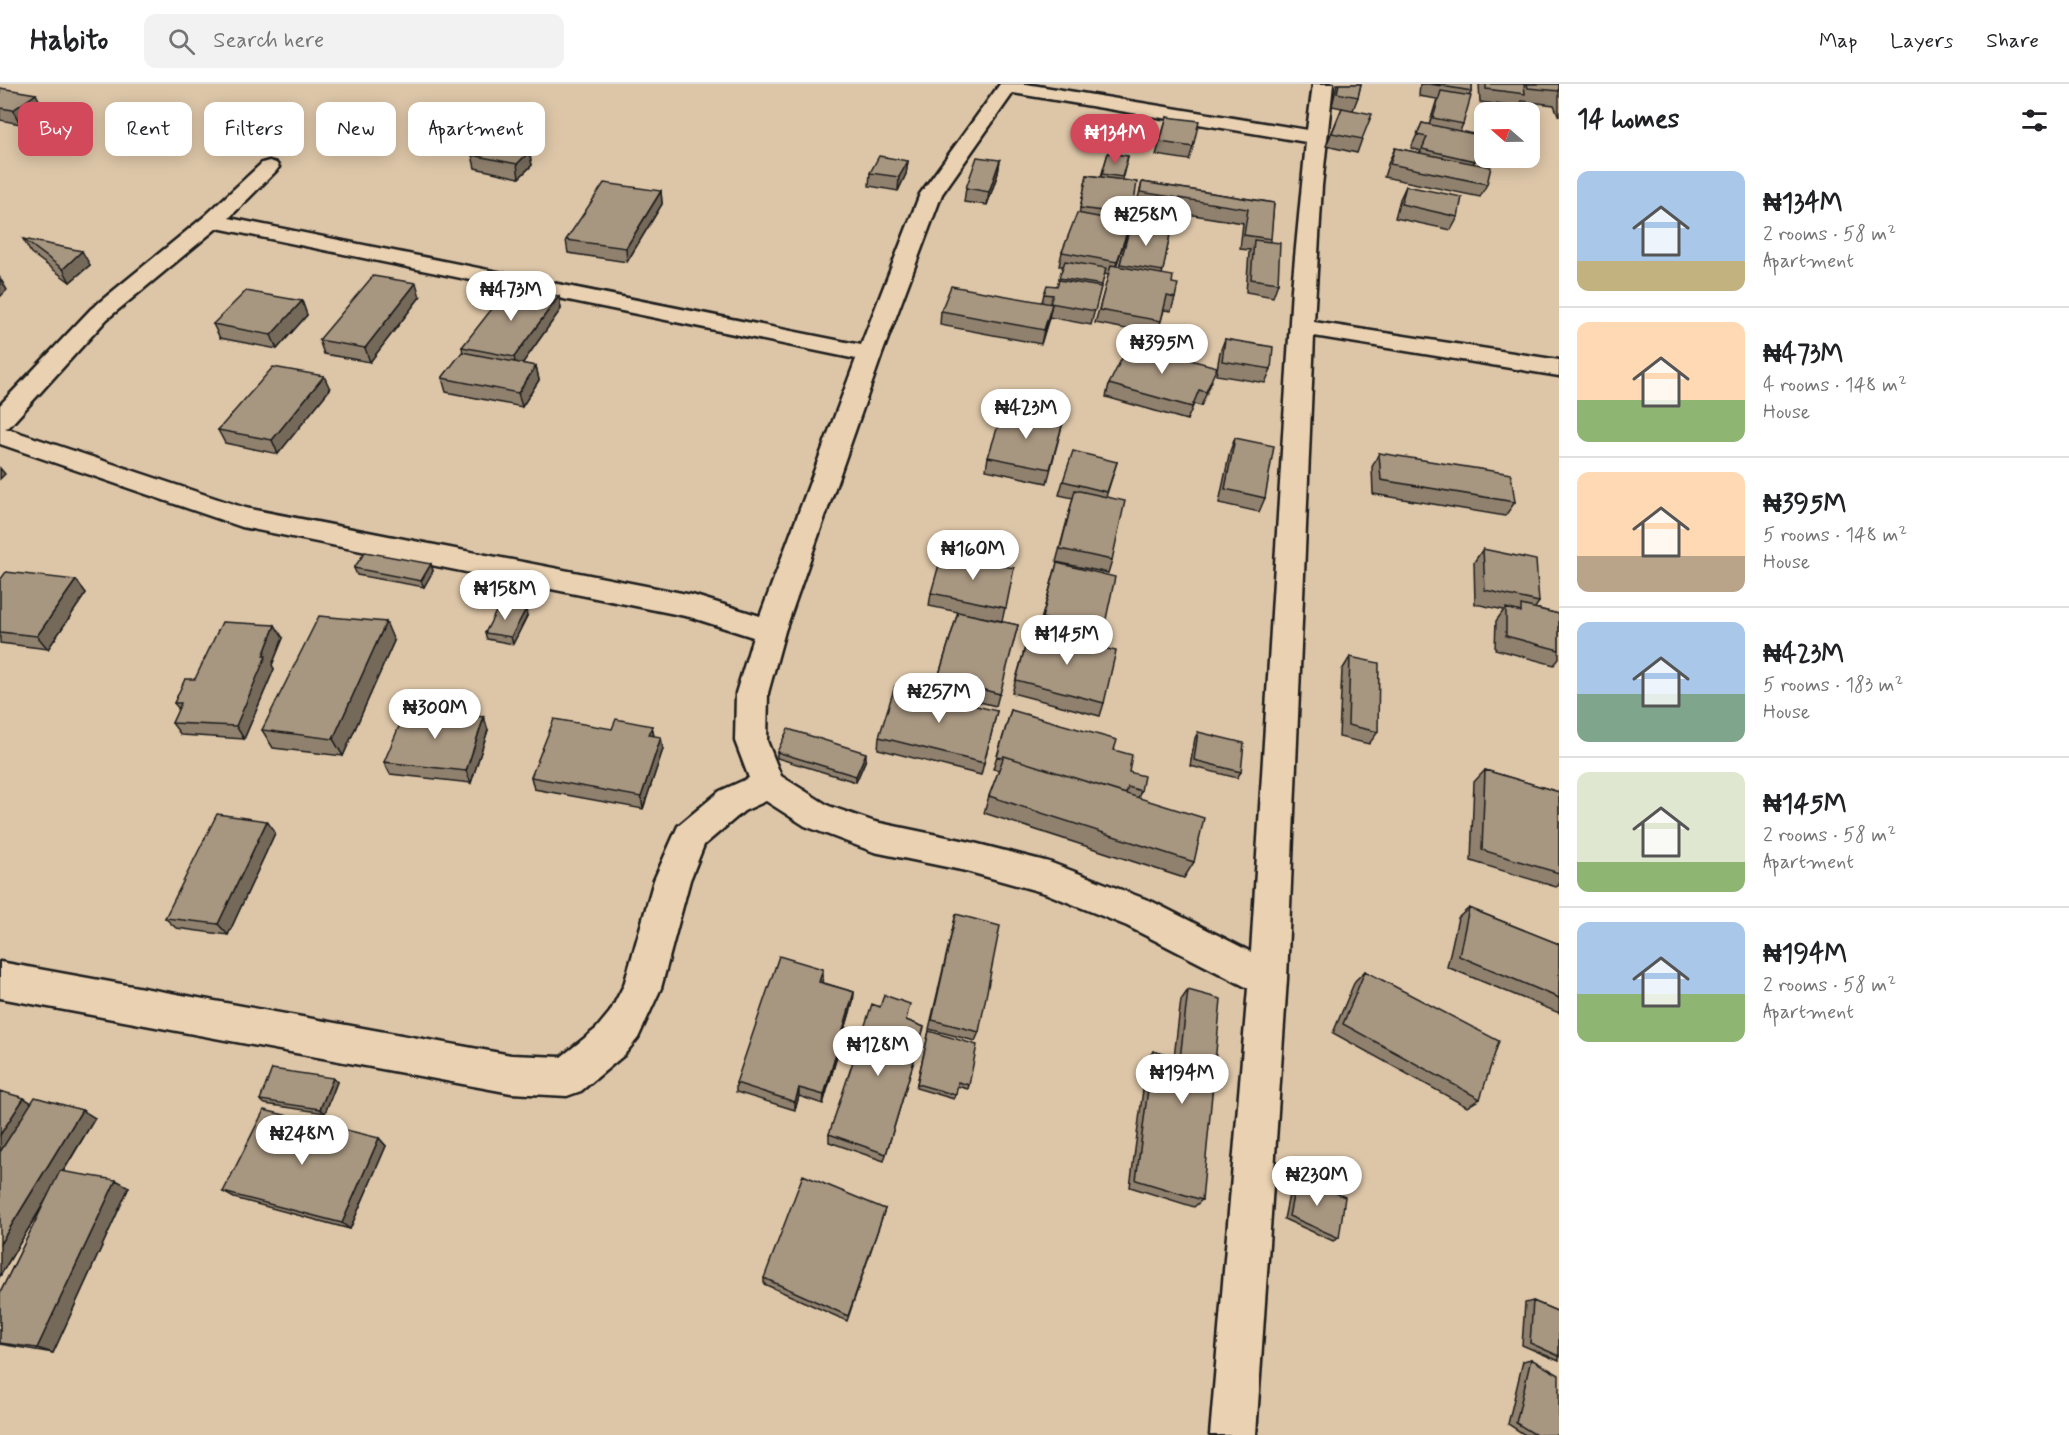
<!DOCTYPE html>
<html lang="en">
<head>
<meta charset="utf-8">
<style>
  :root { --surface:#fff; --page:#f2f2f2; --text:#202124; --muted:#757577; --line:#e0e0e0; --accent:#d1495b }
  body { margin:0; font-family:Mynerve,sans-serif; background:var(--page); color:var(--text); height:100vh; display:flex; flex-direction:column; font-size:22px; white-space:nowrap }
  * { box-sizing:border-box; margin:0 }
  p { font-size:20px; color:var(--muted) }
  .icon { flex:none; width:33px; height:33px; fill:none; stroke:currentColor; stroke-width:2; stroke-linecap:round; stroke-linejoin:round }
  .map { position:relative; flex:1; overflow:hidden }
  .sheet { display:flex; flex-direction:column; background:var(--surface); width:510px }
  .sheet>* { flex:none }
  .guide { position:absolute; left:18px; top:18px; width:570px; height:54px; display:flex; gap:12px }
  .needle { width:39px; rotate:290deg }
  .fabs { position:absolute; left:1474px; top:18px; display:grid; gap:12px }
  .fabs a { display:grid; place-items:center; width:66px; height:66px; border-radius:12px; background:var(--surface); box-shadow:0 3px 15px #0003; font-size:30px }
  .price { position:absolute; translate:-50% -51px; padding:0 14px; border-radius:21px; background:#fff; color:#222; font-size:20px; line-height:39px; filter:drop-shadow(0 2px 3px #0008) }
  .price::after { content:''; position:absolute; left:50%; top:36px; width:18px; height:14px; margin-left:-9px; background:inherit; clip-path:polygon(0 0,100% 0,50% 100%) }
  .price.active { background:var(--accent); color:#fff }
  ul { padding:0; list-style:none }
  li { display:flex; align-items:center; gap:18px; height:150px; padding:0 18px }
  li+li { border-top:2px solid var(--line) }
  li span { display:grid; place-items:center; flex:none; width:168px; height:120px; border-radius:12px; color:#555 }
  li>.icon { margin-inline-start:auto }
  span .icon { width:72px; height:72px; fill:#fffc; stroke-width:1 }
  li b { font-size:26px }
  h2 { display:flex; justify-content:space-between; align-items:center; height:72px; padding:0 18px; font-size:26px }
  .tag { padding:0 21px; border-radius:12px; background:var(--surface); box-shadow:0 3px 15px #0003; font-size:21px; line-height:54px }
  .tag.active { background:var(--accent); color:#fff }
  header { display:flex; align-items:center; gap:36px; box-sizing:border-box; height:84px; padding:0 30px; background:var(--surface); border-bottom:2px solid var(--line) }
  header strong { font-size:28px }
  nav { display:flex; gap:33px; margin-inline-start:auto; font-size:21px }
  .search { width:420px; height:54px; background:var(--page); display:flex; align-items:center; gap:15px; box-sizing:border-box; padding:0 21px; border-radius:12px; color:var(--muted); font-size:22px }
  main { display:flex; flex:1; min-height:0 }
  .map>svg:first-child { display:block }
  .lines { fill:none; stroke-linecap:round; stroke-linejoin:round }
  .street-casing { stroke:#1c1c1c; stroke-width:5 }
  .street { fill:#e9d1b1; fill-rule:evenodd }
  .wall { fill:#90816e; stroke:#1c1c1c; stroke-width:1.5 }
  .shaded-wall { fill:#75695a; stroke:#1c1c1c; stroke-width:1.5 }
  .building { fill:#a79680; stroke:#1c1c1c; stroke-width:1.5 }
</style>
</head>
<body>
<header>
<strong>Habito</strong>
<div class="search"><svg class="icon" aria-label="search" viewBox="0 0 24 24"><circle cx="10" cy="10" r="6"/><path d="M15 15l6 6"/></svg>Search here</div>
<nav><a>Map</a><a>Layers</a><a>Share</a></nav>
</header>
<main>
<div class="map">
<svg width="1559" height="1351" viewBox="0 0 1559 1351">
  <rect width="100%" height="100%" fill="#ddc6a8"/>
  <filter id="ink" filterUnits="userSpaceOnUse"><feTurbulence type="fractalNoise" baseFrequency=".0167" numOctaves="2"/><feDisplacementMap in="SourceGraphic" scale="12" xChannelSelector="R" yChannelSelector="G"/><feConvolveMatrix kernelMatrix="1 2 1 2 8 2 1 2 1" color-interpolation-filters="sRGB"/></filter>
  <g filter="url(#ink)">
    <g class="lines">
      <g class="street-casing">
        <path id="street" d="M1000,0h26l281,46 6,-46h20l-11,102 -8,136 245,38v16l-245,-40 -27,643 -31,456h-46l38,-447 -121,-62 -82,-33 -79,-22 -92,-19 -69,-26 -39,-25 -22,10 -40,34 -14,35 -29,108 -23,50 -14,17 -43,36 -14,5 -56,-3 -511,-95v-36l511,93 50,2 35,-28 14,-17 14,-27 30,-105 24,-54 42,-35 29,-13 -14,-37 1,-48 17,-56 -63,-20 -448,-90 -242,-83v-39l91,-96 114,-93 57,-53 7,-2 7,2 3,4 -3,4 -47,47 632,127 59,-151zM1013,9l293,49 -14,147 -41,663 -98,-50 -104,-40 -83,-21 -91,-19 -46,-16 -48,-30 -14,-35 1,-48 17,-62 97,-277 60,-160zM217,144l639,131 -96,257 -68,-21 -447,-87 -240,-80 4,-1 98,-108z"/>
      </g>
      <use href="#street" class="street"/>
    </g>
    <path class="wall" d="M1337,0h24l-3,13 -5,13 9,29 -5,14 -31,-7 16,-38 -10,-2z
      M1420,0h52v7l-3,5 -6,28 -3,7 15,30 -2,3 14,20 -7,13 -96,-20 5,-16 6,-13 25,5 1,-2 -10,-3 11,-25 7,2 8,-26 -18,-3z
      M1479,0h80v33l-5,-12 -32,-4 -4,6 -38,-5z
      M0,4l43,19 -23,17 -20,-4z
      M1485,30v26l-5,-15z
      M1530,31l10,18 -7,14 -3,-1z
      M1167,33l26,30 -4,13 -33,-5z
      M529,68l3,13 -13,13 -44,-10 -3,-13z
      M1108,69l20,3 -6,24 10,35 -16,51 3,1 12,-44 40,6 -9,45 10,9 3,15 -4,13 -7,-1 -7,25 -62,-12 14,-48 -5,-1 -13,51 -42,-8 -8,27 -101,-19 1,-14 101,-9 2,-8 13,-8 6,-20h-4l3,-14 17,-38 8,-39 14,2z
      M1000,76l-2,13 -11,32 -23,-3 2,-14z
      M908,77l-2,13 -8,17 -29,-5 1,-13z
      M1142,98l132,21 -4,39 8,41 -5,14 -27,-5 3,-39 1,-3 -10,-1 3,-26 -107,-17z
      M1406,102l52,31 -7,13 -56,-12 5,-19z
      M661,107l1,13 -35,58 -59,-9 -2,-13z
      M23,155l67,26 -20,17 -39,-29z
      M559,212l2,13 -39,55 14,2 3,14 -17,27 -76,-15 -4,-14 21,-25 -1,-6z
      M420,213l-50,65 -46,-8 -5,-14z
      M302,217l5,14 -30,34 -57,-11 -7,-14z
      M1225,255l46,30 -6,14 -49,-8 4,-23z
      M1212,297l-11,25 -7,-2 -7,16 -81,-23 3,-13z
      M330,305l-52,65 -53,-11 -7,-13z
      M1063,338l-16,61 -61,-13 2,-13z
      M1235,354l30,60 -6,14 -40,-9 11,-52z
      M1379,369l136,49 -10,14 -132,-22 -1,-27z
      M1117,378l-11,35 6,63 -4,13 -52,-11 17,-64 -14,-3 4,-14z
      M1483,465l56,53 -4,6 24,6v45l-5,6 -59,-16 1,-28 8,-11 -29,-6 -1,-42z
      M1057,479l46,70 -5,13 -60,-15z
      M431,480l2,7 -9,16 -67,-12 -3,-7z
      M1014,484l-12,53 -36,-7 52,11 -22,81 -61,-15 3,-13 20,-66 -29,-6 2,-13z
      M0,496h76l10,13 -38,56 -48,-6z
      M527,532l-14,28 -26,-5 -2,-6z
      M1030,546l74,73 -4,13 -88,-23z
      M283,554l-11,27 2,4 -30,70 -63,-4 -9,-12 7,-14 -5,-6 21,-24z
      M394,557l-51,115 -70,-8 -11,-18z
      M1350,573l28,75 -9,12 -30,-7 3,-67z
      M1011,626l103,40 27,41 -3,7 56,64 -10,16 -200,-65 5,-17 10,-26 -6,-1z
      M997,627l-16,64 -103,-26 1,-12z
      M652,642l2,10 9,13 -20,60 -109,-20 -3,-12 81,-48z
      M488,646l-17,53 -81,-9 -6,-12z
      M1198,648l43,40 -4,6 -47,-12 5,-28z
      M777,668l89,7 -10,23 -79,-24z
      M1485,686l74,22v93l-3,2 -85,-26 3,-79z
      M275,749l-47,102 -52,-7 -11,-10z
      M1469,824l90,36v69l-112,-46 11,-49z
      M956,830l23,118 -4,9 -46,-12z
      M1365,887l115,128 -13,8 -134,-74 22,-52z
      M823,895l-2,3 33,10 -1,10 -30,102 -24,-8 -4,14 -59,-18v-9z
      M1188,906l14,210 -8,7 -64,-20 17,-127 6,-9 21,6 7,-57z
      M906,936l18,7 -40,134 -55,-19v-8z
      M929,947l40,54 -1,4 -11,-3 -3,13 -38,-11z
      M337,998l-12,31 -60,-9 -5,-4z
      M32,1019l63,15 -32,54 66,15 -76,166 -53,-9v-51l47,-95 -47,78z
      M379,1054l7,8 -36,83 -116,-31 -11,-6z
      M1297,1092l42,62 -6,3 -49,-22 8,-39z
      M885,1125l-38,112 -83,-37v-6z
      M1533,1217l26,11v49l-37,-16 3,-42z
      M1531,1275l28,76h-34l-17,-11 15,-63z"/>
    <path class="shaded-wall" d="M36,10l7,13 -23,17 -7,-14z
      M529,68l3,13 -13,13 -2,-14z
      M1000,76l-2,13 -11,32 2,-13z
      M908,77l-2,13 -8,17 1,-14z
      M661,107l1,13 -35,58 -1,-14z
      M1130,139l-4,14 -13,39 4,-14z
      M82,167l8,14 -20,17 -7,-13z
      M0,194l7,12 -7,7z
      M416,199l4,14 -50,65 -5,-14z
      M559,212l2,13 -44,62 -3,-14z
      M302,217l5,14 -30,34 -6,-14z
      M1052,220l-3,14 -8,26 3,-14z
      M536,282l3,14 -17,27 -4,-14z
      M324,292l6,13 -52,65 -6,-14z
      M0,384l5,6 -5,5z
      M431,480l2,7 -9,16 -3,-6z
      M76,496l10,13 -38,56 -11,-13z
      M526,525l1,7 -14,28 -2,-7z
      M386,538l8,19 -51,115 -10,-17z
      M275,541l8,13 -11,27 2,4 -30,70 -8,-13z
      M484,633l4,13 -17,53 -5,-12z
      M652,642l2,12 -5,-3z
      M661,653l2,12 -20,60 -2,-12z
      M866,669v6l-10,23v-6z
      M267,737l8,12 -47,102 -10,-11z
      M823,885v10l-5,13 1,-10z
      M854,908l-1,10 -30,102 1,-9z
      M333,994l4,4 -12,31 -5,-4z
      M799,1004v8l-4,14v-8z
      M24,1014l14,9 -38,58v-30z
      M82,1026l13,8 -95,158v-32z
      M379,1054l7,8 -36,83 -8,-6z
      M116,1096l13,7 -76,166 -16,-5z"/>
    <path class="building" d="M1339,0h22l-3,13 -21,-4z
      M1430,0h42v7z
      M1486,0h38l1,10 -39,-5z
      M1527,0h32v7l-31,-3z
      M0,4l36,6 -23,16 -13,-2z
      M1441,7l30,5 -8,28 -30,-6z
      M1342,24l30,6 -10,25 -30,-6z
      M1530,31h2l8,18h-10z
      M1167,33l32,4 -6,26 -33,-5z
      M1422,39l61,13 -8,25 -53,-12 5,-12 -10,-2z
      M485,59l44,9 -12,12 -45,-9z
      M1395,64l96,19 -4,17 -97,-20z
      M1108,69l20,3 -6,21 -20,-3z
      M879,72l29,5 -9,16 -29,-4z
      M977,73l23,3 -11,32 -23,-4z
      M1087,91l50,7 -5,33 -52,-7z
      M1142,98l132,21 -3,36 -27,-4 4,-26 -108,-17z
      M604,99l57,8 -35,57 -60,-8z
      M1406,102l56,11 -4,20 -57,-13z
      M1077,129l53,10 -13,39 -55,-10z
      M1131,139l40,6 -8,42 -43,-7z
      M23,155l59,12 -19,18z
      M1254,156l26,3 -2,40 -27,-4z
      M1065,177l41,7 -4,17 -43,-7z
      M1111,181l62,11 -1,7 6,1 -3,14 -8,-2 -6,25 -62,-11z
      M373,192l43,7 -51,65 -46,-8z
      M1059,196l42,7 -6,24 -45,-8 3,-8 -9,-1 3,-9 10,1z
      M951,202l101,18 -8,26 -103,-19z
      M509,203l50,9 -45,61 -52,-10z
      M246,207l56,10 -31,34 -58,-11z
      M1225,255l48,8 -2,22 -49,-8z
      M1129,260l88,23 -11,25 -7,-2 -7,17 -83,-23z
      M462,268l74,14 -18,27 -76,-15z
      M273,283l51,9 -52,64 -54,-10z
      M1003,326l60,12 -13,47 -62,-12z
      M1235,354l39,8 -9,52 -40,-9z
      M1073,367l44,11 -10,30 -44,-11z
      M1379,369l132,21 4,28 -134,-22z
      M1075,406l50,11 -13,59 -52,-11z
      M1483,465l53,11 3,42 -54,-12z
      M365,468l66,12 -10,17 -67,-13z
      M942,470l72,14 -8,40 -75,-15z
      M1057,479l58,14 -12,56 -61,-15z
      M6,488l70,8 -39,56 -37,-4v-52z
      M500,520l26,5 -15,28 -26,-4z
      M1521,521l38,9v36l-53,-14v-28l15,4z
      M958,528l60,13 -18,69 -62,-16z
      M319,532l67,6 -53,117 -71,-9z
      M222,538l53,3 -12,31h3l-30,70 -64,-3 9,-20h-7l11,-24h10z
      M1030,546l86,21 -12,52 -88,-23z
      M1350,573l29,6 -1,69 -30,-7z
      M895,602l102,25 -13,52 -105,-26z
      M406,626l78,7 -18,54 -82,-9z
      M1011,626l106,30 -3,10 18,5 -3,17 15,4 -3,15 -13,-4 -2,7 -122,-38 -1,2 -6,-1z
      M554,635l58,10 4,-10 36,7 -3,9 12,2 -20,60 -110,-20z
      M788,645l78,24 -10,23 -79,-24z
      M1198,648l46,11 -3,29 -47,-12z
      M1004,672l200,62 -10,44 -205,-66z
      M1485,686l74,22v81l-77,-23z
      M217,730l50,7 -49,103 -53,-6z
      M1469,824l90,36v54l-100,-42z
      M956,830l44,12 -21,106 -47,-12z
      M779,872l44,13 -4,13 35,10 -30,103 -25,-7 -4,14 -59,-19z
      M1365,887l134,70 -19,58 -137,-75z
      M1188,906l33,9 -19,201 -66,-20 17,-129 27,8z
      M884,911l26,9 -4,16 18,7 -38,127 -57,-20 43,-130 8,3z
      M929,947l48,14 -8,40 -11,-3 -2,13 -39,-11z
      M272,985l61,9 -13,31 -60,-9z
      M0,1007l24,7 -24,37z
      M35,1013l47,13 -82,134v-92z
      M264,1026l115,28 -37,85 -119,-31z
      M60,1087l56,9 -79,168 -37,-5v-50z
      M803,1091l82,34 -37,107 -84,-38z
      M1297,1092l48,21 -6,41 -50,-22z
      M1533,1217l26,11v44l-29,-13z
      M1531,1275l28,16v60h-23l-20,-12z"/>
  </g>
</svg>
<div class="fabs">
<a><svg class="needle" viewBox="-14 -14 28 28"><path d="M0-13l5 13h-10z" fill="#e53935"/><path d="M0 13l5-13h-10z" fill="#757577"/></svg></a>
</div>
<b class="price active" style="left:1115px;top:81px">₦134M</b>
<b class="price" style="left:1146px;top:163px">₦258M</b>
<b class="price" style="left:511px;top:238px">₦473M</b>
<b class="price" style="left:1162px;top:291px">₦395M</b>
<b class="price" style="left:1026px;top:356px">₦423M</b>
<b class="price" style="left:973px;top:497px">₦160M</b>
<b class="price" style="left:505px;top:537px">₦158M</b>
<b class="price" style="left:1067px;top:582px">₦145M</b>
<b class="price" style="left:939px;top:640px">₦257M</b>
<b class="price" style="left:435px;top:656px">₦300M</b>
<b class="price" style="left:878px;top:993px">₦128M</b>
<b class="price" style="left:1182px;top:1021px">₦194M</b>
<b class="price" style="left:302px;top:1082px">₦248M</b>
<b class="price" style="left:1317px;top:1123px">₦230M</b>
<div class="guide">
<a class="tag active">Buy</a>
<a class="tag">Rent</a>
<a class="tag">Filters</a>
<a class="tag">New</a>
<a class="tag">Apartment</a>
</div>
</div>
<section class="sheet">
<h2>14 homes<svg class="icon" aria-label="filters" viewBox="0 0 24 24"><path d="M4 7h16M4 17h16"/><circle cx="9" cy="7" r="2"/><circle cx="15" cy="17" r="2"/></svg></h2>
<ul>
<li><span style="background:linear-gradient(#a9c7e8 75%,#c2b280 0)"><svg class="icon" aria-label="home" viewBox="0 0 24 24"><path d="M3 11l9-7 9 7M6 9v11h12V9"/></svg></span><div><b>₦134M</b><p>2 rooms · 58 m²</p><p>Apartment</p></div></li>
<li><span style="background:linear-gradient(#ffd9b3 65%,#8fb573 0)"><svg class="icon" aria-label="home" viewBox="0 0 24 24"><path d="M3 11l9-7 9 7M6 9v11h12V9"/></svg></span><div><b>₦473M</b><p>4 rooms · 148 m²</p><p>House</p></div></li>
<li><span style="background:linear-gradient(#ffd9b3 70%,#b9a48a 0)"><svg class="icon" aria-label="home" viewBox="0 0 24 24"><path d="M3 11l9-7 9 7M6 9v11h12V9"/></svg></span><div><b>₦395M</b><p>5 rooms · 148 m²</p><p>House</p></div></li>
<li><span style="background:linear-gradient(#a9c7e8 60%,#7fa58c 0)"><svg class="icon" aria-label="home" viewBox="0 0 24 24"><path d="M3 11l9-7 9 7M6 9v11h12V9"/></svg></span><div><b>₦423M</b><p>5 rooms · 183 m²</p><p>House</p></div></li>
<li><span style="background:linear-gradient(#dfe7d0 75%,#8fb573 0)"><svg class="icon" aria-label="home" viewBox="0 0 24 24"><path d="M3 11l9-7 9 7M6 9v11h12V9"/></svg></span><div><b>₦145M</b><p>2 rooms · 58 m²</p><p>Apartment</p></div></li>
<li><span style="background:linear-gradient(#a9c7e8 60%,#8fb573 0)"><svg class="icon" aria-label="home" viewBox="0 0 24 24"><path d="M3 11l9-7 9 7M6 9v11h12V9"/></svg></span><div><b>₦194M</b><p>2 rooms · 58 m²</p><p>Apartment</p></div></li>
</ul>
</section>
</main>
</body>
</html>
